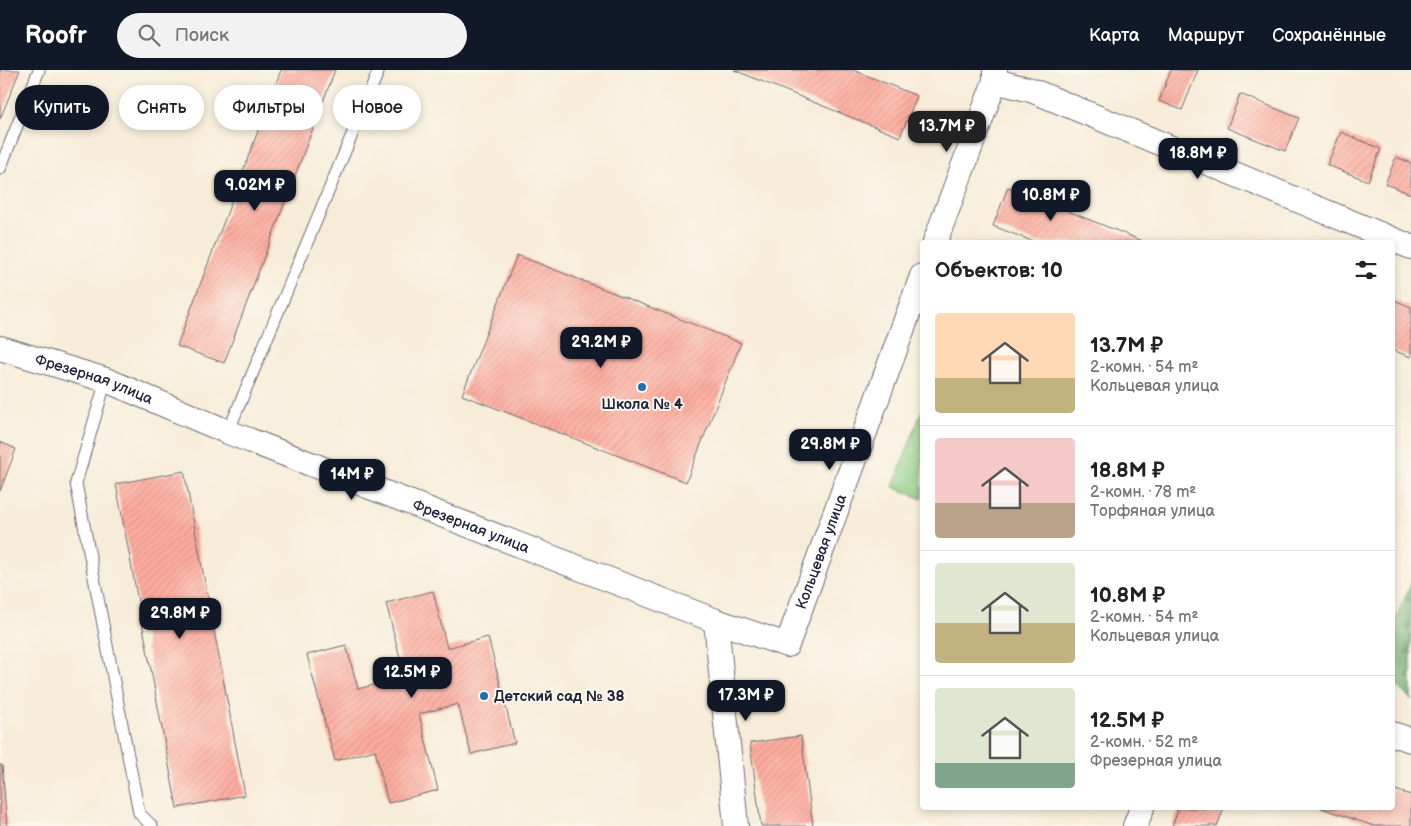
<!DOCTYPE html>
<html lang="ru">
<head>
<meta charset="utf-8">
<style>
  :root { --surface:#fff; --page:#f2f2f2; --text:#222; --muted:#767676; --line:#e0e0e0; --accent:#111827 }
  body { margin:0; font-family:"Balsamiq Sans",sans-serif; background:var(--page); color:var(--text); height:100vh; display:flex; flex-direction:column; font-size:19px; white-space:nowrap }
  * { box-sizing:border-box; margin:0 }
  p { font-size:16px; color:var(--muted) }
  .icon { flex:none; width:28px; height:28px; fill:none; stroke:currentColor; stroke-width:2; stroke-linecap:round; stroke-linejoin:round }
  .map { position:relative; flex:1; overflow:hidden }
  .sheet { position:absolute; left:920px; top:170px; width:475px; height:570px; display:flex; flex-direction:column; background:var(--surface); border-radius:5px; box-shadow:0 2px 8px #0003 }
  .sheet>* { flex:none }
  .top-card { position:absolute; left:15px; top:15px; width:475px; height:45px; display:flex; gap:10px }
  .price { position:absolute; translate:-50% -42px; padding:0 11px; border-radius:10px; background:var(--accent); color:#fff; font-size:16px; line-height:32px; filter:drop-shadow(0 1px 2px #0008) }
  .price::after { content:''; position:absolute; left:50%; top:30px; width:15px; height:11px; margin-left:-8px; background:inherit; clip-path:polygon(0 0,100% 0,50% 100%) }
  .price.on { background:#222; color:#fff }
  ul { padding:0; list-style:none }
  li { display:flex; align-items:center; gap:15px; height:125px; padding:0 15px }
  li+li { border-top:1px solid var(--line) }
  li span { display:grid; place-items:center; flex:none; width:140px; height:100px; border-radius:5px; color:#555 }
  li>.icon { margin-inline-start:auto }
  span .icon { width:60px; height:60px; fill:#fffc; stroke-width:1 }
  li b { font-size:21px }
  h2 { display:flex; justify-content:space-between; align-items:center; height:60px; padding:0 15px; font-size:21px }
  .pill { padding:0 18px; border-radius:22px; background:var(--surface); box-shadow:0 2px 8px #0003; font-size:18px; line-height:45px }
  .pill.on { background:var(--accent); color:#fff }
  header { display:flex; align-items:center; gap:30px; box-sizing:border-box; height:70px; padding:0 25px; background:var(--accent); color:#fff }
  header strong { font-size:24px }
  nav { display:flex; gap:28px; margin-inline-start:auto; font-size:18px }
  .search { width:350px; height:45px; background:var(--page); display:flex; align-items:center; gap:12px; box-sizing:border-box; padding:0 18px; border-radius:28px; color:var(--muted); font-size:19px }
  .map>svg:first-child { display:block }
  .green { fill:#8aca82; stroke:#56765e }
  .forest { fill:url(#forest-firs); stroke:#486856 }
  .building { fill:url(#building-hatch) }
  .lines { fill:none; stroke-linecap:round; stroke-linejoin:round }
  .lane-casing { stroke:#6d6972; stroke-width:13 }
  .street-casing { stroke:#6d6972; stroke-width:26 }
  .lane { stroke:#fff; stroke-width:11 }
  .street { stroke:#fff; stroke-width:24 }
  .poi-dot { fill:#1f6fb2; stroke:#fbf7ec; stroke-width:2 }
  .labels { text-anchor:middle; stroke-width:4; stroke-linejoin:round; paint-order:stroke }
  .street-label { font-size:15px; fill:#22223b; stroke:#fbf7ec }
  .poi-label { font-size:15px; font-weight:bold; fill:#22223b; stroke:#fbf7ec }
</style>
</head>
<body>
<header>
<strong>Roofr</strong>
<div class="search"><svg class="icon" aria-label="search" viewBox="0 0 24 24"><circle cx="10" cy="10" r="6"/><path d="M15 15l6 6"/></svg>Поиск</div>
<nav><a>Карта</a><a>Маршрут</a><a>Сохранённые</a></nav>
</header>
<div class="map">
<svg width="1411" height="756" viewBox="0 0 1411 756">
  <defs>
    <pattern id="forest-firs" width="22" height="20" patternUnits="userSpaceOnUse" patternTransform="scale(1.25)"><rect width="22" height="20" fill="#6fae70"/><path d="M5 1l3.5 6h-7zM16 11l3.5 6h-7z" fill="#5b8d5d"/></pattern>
    <pattern id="building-hatch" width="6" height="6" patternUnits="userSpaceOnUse" patternTransform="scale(1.25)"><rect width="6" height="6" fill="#fdac9e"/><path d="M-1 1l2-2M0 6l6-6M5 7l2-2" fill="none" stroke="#d99489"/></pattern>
  </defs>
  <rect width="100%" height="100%" fill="#fbf7ec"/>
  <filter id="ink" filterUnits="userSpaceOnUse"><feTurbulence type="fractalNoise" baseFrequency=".02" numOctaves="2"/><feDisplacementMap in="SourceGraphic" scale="10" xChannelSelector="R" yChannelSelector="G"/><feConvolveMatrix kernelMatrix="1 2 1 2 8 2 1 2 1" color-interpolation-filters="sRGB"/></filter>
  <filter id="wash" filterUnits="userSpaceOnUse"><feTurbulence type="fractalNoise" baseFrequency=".0096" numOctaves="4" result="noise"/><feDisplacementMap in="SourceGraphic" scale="20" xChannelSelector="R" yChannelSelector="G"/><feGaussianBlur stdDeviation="1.12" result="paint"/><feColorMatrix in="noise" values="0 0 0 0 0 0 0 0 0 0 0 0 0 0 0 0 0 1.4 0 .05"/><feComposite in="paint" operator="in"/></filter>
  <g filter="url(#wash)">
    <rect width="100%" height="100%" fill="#f7ecd8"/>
    <path class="green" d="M922,340v89l-29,-12z"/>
    <path class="forest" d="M1411,514v116l-18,-19v-57z"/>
    <g id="blocks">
      <path class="building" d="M0,0h20l-20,49z
        M281,0h54l-111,293 -47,-17z
        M734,0h119l64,26 -17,41z
        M1171,0h27l-16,40 -23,-9z
        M1240,24l59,24 -14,33 -58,-23z
        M1341,62l40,17 -13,32 -41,-16z
        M1396,87l15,6v31l-26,-10z
        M1008,117l137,55h-110l-42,-16z
        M517,185l224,88 -55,139 -224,-87z
        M1392,229l19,8v50l-19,-7z
        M0,372l16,7 -16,42z
        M184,401l61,324 -68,13 -61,-324z
        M433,521l14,57 41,-11 27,106 -44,11 -13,-50 -39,10 19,76 -50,13 -13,-53 -40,11 -28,-106 39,-10 12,44 47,-12 -19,-74z
        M801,666l12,90h-52l-11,-83z
        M0,695h2l5,61h-7z
        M1392,719l19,6v31h-37l-53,-18h71z
        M1179,738h45l-7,18h-45z"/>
    </g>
  </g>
  <g filter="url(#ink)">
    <use href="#blocks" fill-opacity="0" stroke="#6d6972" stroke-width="1"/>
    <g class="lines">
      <g class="lane-casing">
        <path id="lane" d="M0,99l39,-99
          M106,310l-30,103 63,330 13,13
          M228,362l151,-362"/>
      </g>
      <g class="street-casing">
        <g id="street">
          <path d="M995,11l36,9 380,157"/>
          <path d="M935,172l60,-161v-11"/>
          <path id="s1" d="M0,278l106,32 122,52 488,189 71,24 135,-369"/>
          <path d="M716,551l20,205"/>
          <path d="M1392,664l19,6"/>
          <path d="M1135,756l7,-18"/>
        </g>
      </g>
      <use href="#lane" class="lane"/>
      <use href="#street" class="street"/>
    </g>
  </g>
  <g class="poi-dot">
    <circle cx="642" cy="317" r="5"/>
    <circle cx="484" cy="626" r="5"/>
  </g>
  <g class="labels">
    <g class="street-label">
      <text dy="5" stroke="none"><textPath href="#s1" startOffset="99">Фрезерная улица</textPath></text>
      <text dy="5" stroke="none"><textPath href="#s1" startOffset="504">Фрезерная улица</textPath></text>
      <text dy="5" stroke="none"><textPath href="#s1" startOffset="941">Кольцевая улица</textPath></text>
    </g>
    <g class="poi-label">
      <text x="642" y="339">Школа № 4</text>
      <text x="494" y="631" text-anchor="start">Детский сад № 38</text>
    </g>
  </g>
</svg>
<b class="price on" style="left:947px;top:83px">13.7M ₽</b>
<b class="price" style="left:1198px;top:110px">18.8M ₽</b>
<b class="price" style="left:255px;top:142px">9.02M ₽</b>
<b class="price" style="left:1051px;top:152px">10.8M ₽</b>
<b class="price" style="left:601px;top:299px">29.2M ₽</b>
<b class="price" style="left:830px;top:401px">29.8M ₽</b>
<b class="price" style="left:352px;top:431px">14M ₽</b>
<b class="price" style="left:180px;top:570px">29.8M ₽</b>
<b class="price" style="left:412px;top:629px">12.5M ₽</b>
<b class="price" style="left:746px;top:652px">17.3M ₽</b>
<div class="top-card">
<a class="pill on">Купить</a>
<a class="pill">Снять</a>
<a class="pill">Фильтры</a>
<a class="pill">Новое</a>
</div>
<section class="sheet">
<h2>Объектов: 10<svg class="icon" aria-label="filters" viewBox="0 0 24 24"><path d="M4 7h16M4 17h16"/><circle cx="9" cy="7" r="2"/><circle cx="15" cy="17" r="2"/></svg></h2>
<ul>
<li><span style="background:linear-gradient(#ffd9b3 65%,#c2b280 0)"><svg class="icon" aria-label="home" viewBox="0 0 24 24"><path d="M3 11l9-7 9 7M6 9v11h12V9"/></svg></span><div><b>13.7M ₽</b><p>2-комн. · 54 m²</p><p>Кольцевая улица</p></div></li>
<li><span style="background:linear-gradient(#f6c9c9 65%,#b9a48a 0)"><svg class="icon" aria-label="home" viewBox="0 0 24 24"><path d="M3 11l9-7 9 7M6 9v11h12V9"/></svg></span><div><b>18.8M ₽</b><p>2-комн. · 78 m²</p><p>Торфяная улица</p></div></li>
<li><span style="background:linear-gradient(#dfe7d0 60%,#c2b280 0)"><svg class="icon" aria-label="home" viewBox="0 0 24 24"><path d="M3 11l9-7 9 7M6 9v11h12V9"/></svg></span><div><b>10.8M ₽</b><p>2-комн. · 54 m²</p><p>Кольцевая улица</p></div></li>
<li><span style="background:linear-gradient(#dfe7d0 75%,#7fa58c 0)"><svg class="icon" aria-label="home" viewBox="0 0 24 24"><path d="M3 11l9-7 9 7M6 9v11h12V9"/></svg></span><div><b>12.5M ₽</b><p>2-комн. · 52 m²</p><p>Фрезерная улица</p></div></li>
</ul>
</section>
</div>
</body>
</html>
